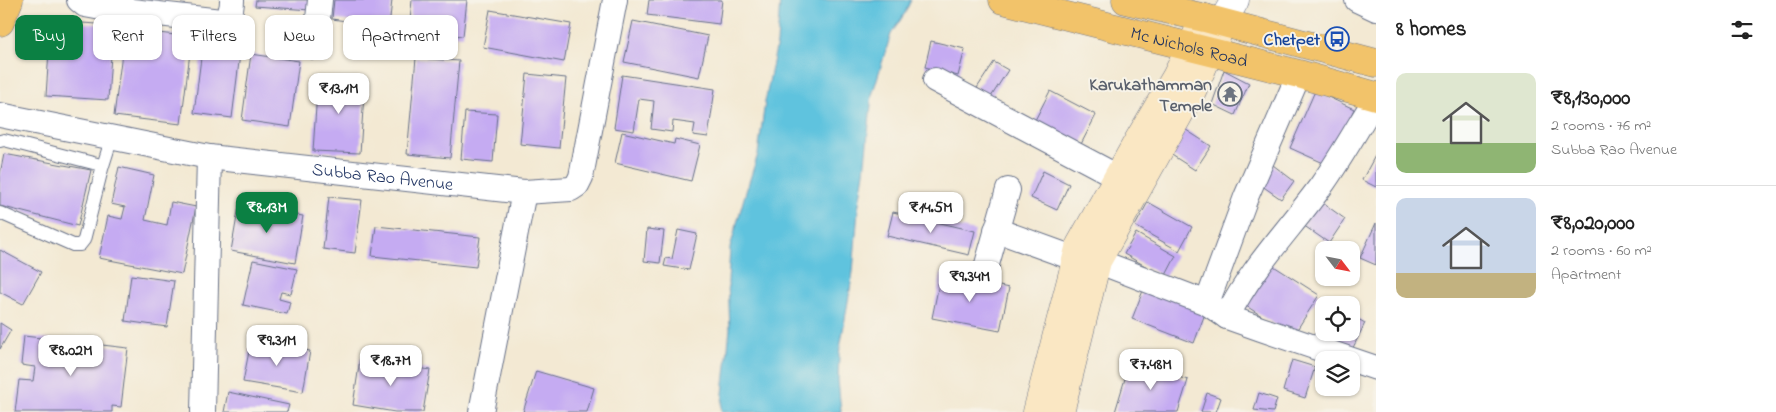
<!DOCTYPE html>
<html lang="en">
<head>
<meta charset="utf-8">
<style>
  :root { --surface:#fff; --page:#f6f6f6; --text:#222; --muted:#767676; --line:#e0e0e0; --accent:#0b8043 }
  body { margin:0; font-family:"Indie Flower",sans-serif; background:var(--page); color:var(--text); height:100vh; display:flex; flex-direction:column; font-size:19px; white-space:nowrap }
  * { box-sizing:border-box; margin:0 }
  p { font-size:16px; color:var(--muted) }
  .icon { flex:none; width:28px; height:28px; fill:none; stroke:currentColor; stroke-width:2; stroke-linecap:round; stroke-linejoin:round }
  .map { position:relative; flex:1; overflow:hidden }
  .drawer { display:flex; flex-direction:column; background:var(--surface); width:400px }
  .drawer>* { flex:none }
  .banner { position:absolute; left:15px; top:15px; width:475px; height:45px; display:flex; gap:10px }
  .needle { width:32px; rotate:122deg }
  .tools { position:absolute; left:1315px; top:241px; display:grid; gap:10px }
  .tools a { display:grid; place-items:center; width:45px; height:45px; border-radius:10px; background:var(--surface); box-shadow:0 1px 4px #0004; font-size:25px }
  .price { position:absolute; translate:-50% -42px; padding:0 11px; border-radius:10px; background:#fff; color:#222; font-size:16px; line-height:32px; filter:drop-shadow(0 1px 2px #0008) }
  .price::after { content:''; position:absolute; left:50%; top:30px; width:15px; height:11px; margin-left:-8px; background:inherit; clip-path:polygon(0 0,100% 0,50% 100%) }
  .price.current { background:var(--accent); color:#fff }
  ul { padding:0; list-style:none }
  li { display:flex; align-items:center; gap:15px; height:125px; padding:0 20px }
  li+li { border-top:1px solid var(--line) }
  li span { display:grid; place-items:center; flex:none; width:140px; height:100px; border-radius:10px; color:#555 }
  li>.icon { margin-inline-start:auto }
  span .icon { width:60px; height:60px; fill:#fffc; stroke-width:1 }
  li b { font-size:21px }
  h2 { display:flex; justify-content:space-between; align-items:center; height:60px; padding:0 20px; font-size:21px }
  .chip { padding:0 18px; border-radius:10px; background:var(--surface); box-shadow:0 1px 4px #0004; font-size:18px; line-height:45px }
  .chip.current { background:var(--accent); color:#fff }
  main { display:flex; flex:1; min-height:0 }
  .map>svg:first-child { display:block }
  .water { fill:#5fc3de; stroke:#3d799e }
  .building { fill:#c5abf2 }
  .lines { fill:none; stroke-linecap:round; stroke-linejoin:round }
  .service-casing { stroke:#677087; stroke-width:14 }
  .minor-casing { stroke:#677087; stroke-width:26 }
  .tertiary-casing { stroke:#677087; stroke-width:29 }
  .secondary-casing { stroke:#677087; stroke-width:29 }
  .primary-casing { stroke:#677087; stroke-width:29 }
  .service { stroke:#fff; stroke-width:12 }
  .minor { stroke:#fff; stroke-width:24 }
  .tertiary { stroke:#fff; stroke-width:28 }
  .secondary { stroke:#fae7c3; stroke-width:28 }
  .primary { stroke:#f2c36a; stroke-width:28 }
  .labels { text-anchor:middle; stroke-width:4; stroke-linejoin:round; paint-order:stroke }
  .transit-label { font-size:18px; font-weight:bold; fill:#164399; stroke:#f7f3e8; text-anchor:end }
  .street-label { font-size:18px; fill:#1b2f5e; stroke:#f7f3e8 }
  .worship-label { font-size:18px; font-weight:bold; fill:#5b616d; stroke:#f7f3e8; text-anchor:end }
</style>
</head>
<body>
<main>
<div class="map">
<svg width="1376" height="412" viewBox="0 0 1376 412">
  <rect width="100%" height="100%" fill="#f7f3e8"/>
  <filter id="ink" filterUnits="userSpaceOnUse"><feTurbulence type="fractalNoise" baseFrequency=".02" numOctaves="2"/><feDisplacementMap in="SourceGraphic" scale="10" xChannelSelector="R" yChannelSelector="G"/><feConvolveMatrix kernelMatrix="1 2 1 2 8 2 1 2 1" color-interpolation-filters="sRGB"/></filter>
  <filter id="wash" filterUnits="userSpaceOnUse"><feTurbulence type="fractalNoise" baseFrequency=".0096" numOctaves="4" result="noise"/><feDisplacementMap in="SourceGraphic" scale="20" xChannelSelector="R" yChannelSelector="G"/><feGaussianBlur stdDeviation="1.12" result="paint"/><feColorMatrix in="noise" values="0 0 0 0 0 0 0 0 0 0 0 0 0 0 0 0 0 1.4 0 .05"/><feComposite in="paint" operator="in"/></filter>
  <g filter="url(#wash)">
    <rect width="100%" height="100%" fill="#f3e9d3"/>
    <path class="water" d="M780,0h131l-6,13 -14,21 -19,61 -8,77 -6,38 -5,62 -14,82 -1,26 3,32h-120l9,-83 -2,-47 2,-34 14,-50 14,-44 7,-52 12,-59z"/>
    <g id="blocks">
      <path class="building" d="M256,0h54v10l-55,-4z
        M334,0h58l-3,27 -57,-8z
        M412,0h55l-4,36 -54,-5z
        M649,0h73l-3,24 -72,-9z
        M490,10l81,14 -7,38 -81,-15z
        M51,21l62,4 -5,75 -62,-4z
        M633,21l75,15 -9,41 -75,-15z
        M125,29l67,8 -11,87 -67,-8z
        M931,41l34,8 -7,27 -33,-9z
        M202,50l38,4 -8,64 -38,-5z
        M251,54l48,7 -9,66 -48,-7z
        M416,58l43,3 -9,97 -43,-4z
        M994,62l14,8 -17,27 -14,-9z
        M1224,70l25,13 -14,32 -23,-11z
        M527,74l39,4 -7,70 -39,-4z
        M622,75l93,14 -7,48 -15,-2 2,-11 -22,-3 -1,11 -21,-3 3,-28 -15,-2 -5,32 -20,-3z
        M318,77l47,3 -5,73 -47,-2z
        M1050,91l46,24 -19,37 -46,-24z
        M1315,91l39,18 -26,56 -38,-17z
        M465,112l32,2 -4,48 -32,-3z
        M1180,126l31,20 -16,24 -31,-20z
        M622,132l52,12 1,-5 25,6 -9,36 -76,-18z
        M4,154l87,16 -13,56 -78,-20v-32z
        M1376,154v33l-14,-7z
        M1269,162l25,19 -13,18 -26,-18z
        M119,167l35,8 -9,45 22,5 4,-23 25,5 -14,67 -83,-16 9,-42 14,3 3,-12 -14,-3z
        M1043,171l26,13 -12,26 -26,-12z
        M329,197l33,3 -7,53 -32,-4z
        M1320,201l25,18 -16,24 -26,-18z
        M1148,202l44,25 -13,24 -44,-25z
        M239,205l64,11 -8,47 -64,-12z
        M893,212l82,19 -6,24 -82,-19z
        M1376,223v42l-16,-7z
        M376,226l104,11 -4,30 -104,-11z
        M647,229l17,2 -4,32 -16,-2z
        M678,230l19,4 -8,36 -25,-4 2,-8 6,1z
        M1136,233l40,23 -11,21 -41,-23z
        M0,250l41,22 -18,32 -23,-12z
        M253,260l44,9 -6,25 -10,-2 -2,7 11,3 -3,12 -44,-9z
        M1269,263l50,32 -26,41 -50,-32z
        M941,274l68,14 -9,43 -68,-13z
        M131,275l43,6 -7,46 -42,-6z
        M1144,288l62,23 -12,32 -62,-24z
        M1351,315l14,8 -16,33 -23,-12 6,-12h19z
        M0,323l11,7 -11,19z
        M24,336l104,12 -7,59 -9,-1v6h-97l4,-32 14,1 2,-14 -14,-2z
        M251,341l59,10 -7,41 -60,-10z
        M360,359l70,11 -7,42h-28l-42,-7z
        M1292,360l23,7 -10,31 -22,-7z
        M1130,362l58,18 -10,32h-63z
        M536,371l58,17 -7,24h-64z
        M228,392l61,13 -2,7h-63z
        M1207,393l14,5 -5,14h-15z
        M1259,393l18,6 -4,13 -19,-2z"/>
    </g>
  </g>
  <g filter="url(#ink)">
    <use href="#blocks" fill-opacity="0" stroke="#677087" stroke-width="1"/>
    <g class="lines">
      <g class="service-casing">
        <path id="service" d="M0,141l4,-1 93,24 4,1 1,4 -18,71 -4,5h-7l-73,-32
          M102,169l10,-32"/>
      </g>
      <g class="minor-casing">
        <g id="minor">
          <path d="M79,0l6,5 11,2 125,14c9,-6 11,-11 11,-21"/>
          <path d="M1357,0l19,9"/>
          <path d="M315,47l5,-47"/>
          <path d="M935,80l183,97"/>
          <path id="s1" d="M0,115l209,42 315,35 47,-3 6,-4 4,-8 34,-177"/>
          <path d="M996,230l80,29"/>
          <path d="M1097,261l110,42 20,14 34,12 115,39"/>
          <path d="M984,275l24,-85"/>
          <path d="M1207,303l39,-106 53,-123"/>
          <path d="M1227,317c25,-50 62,-87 94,-131 20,-28 37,-59 55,-88"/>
          <path d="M203,412l6,-255"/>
          <path d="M481,412l43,-220"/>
        </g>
      </g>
      <g class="tertiary-casing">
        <path id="tertiary" d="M1222,23l13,-23"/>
      </g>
      <g class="secondary-casing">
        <path id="secondary" d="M1037,412l43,-167 58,-104 38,-64 29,-59
          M1060,412l37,-151 94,-168 26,-58"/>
      </g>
      <g class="primary-casing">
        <g id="primary">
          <path id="s2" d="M1003,0l296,74 77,22"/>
          <path d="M1126,0l79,18 171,45"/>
          <path d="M0,22l9,-22"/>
        </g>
      </g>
      <use href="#service" class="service"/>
      <use href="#minor" class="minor"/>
      <use href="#tertiary" class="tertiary"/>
      <use href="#secondary" class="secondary"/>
      <use href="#primary" class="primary"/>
    </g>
  </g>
  <defs>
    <g id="bus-ring" transform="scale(1.25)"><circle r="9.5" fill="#f7f3e8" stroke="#1a4fb4" stroke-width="1.5"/><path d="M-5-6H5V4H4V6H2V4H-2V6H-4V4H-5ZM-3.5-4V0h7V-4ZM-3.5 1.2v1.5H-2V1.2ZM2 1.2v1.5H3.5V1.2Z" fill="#1a4fb4"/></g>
    <g id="temple-ring" transform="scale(1.25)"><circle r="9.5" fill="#f7f3e8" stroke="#6b7280" stroke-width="1.5"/><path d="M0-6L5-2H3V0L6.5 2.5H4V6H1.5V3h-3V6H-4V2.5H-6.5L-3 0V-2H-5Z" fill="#6b7280"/></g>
  </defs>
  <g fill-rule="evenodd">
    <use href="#bus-ring" x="1337" y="39"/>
    <use href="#temple-ring" x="1230" y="94"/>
  </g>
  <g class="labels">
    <g class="transit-label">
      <text x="1320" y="45">Chetpet</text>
    </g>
    <g class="street-label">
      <text dy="6" stroke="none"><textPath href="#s2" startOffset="192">Mc Nichols Road</textPath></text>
      <text dy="6" stroke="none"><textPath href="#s1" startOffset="388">Subba Rao Avenue</textPath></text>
    </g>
    <g class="worship-label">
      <text x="1212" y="90">Karukathamman<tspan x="1212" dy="21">Temple</tspan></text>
    </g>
  </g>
</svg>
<div class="tools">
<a><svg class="needle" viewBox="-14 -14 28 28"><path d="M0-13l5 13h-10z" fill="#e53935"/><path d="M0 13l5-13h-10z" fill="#767676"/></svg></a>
<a><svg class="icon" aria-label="locate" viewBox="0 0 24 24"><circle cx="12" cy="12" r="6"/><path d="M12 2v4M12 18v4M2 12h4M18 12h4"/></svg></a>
<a><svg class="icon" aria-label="layers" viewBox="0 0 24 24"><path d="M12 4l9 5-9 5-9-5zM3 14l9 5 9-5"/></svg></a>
</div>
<b class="price" style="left:339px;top:115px">₹13.1M</b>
<b class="price current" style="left:267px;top:234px">₹8.13M</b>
<b class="price" style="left:931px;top:234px">₹14.5M</b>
<b class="price" style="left:970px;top:303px">₹9.34M</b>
<b class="price" style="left:277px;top:367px">₹9.31M</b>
<b class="price" style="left:71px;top:377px">₹8.02M</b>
<b class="price" style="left:391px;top:387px">₹18.7M</b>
<b class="price" style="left:1151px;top:391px">₹7.48M</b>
<div class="banner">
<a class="chip current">Buy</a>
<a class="chip">Rent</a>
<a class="chip">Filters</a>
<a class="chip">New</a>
<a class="chip">Apartment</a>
</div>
</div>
<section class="drawer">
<h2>8 homes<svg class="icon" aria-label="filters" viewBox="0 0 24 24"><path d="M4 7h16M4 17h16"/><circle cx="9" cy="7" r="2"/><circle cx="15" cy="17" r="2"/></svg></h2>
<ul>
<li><span style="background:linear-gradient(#dfe7d0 70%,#8fb573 0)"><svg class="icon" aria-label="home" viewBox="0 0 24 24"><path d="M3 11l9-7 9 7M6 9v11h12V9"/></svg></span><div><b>₹8,130,000</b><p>2 rooms · 76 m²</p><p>Subba Rao Avenue</p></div></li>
<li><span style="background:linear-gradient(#c9d6e8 75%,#c2b280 0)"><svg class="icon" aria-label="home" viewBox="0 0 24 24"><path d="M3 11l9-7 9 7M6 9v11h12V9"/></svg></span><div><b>₹8,020,000</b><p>2 rooms · 60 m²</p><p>Apartment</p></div></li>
</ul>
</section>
</main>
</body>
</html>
